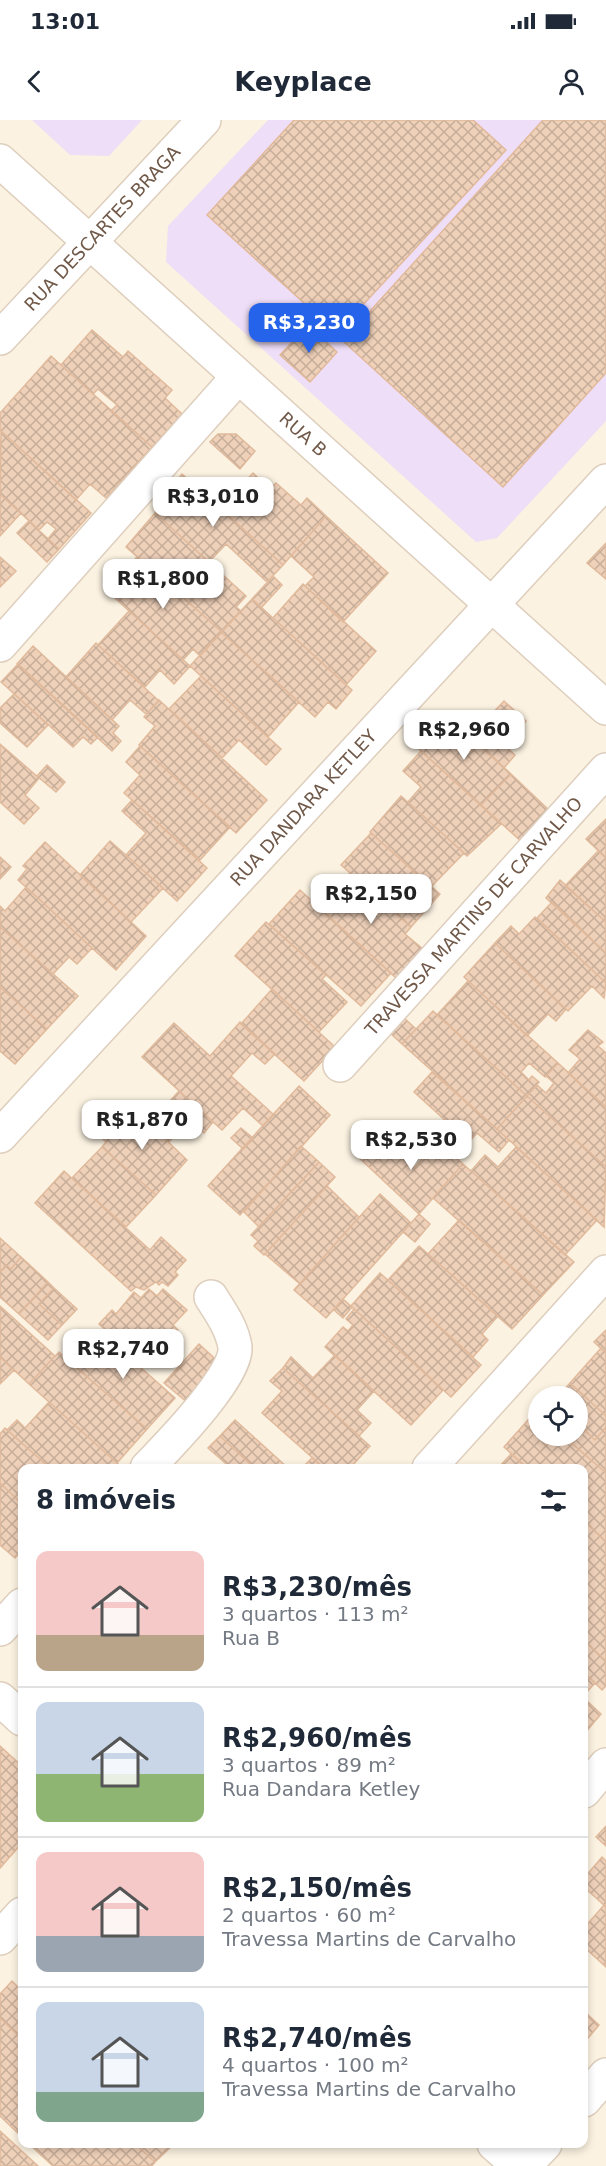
<!DOCTYPE html>
<html lang="pt">
<head>
<meta charset="utf-8">
<style>
  :root { --surface:#fff; --page:#f6f6f7; --text:#1f2937; --muted:#747a83; --line:#e0e1e3; --accent:#2563eb }
  body { margin:0; font-family:"DejaVu Sans",sans-serif; background:var(--page); color:var(--text); height:100vh; display:flex; flex-direction:column; font-size:22px; white-space:nowrap }
  * { box-sizing:border-box; margin:0 }
  p { font-size:20px; color:var(--muted) }
  .icon { flex:none; width:33px; height:33px; fill:none; stroke:currentColor; stroke-width:2; stroke-linecap:round; stroke-linejoin:round }
  .map { position:relative; flex:1; overflow:hidden }
  .side { position:absolute; left:18px; top:1344px; width:570px; height:684px; display:flex; flex-direction:column; background:var(--surface); border-radius:12px; box-shadow:0 3px 9px #0003 }
  .side>* { flex:none }
  .tools { position:absolute; left:528px; top:1266px; display:grid; gap:12px }
  .tools a { display:grid; place-items:center; width:60px; height:60px; border-radius:50%; background:var(--surface); box-shadow:0 3px 9px #0003; font-size:30px }
  .price { position:absolute; translate:-50% -51px; padding:0 14px; border-radius:12px; background:#fff; color:#222; font-size:20px; line-height:39px; filter:drop-shadow(0 2px 3px #0008) }
  .price::after { content:''; position:absolute; left:50%; top:36px; width:18px; height:14px; margin-left:-9px; background:inherit; clip-path:polygon(0 0,100% 0,50% 100%) }
  .price.selected { background:var(--accent); color:#fff }
  ul { padding:0; list-style:none }
  li { display:flex; align-items:center; gap:18px; height:150px; padding:0 18px }
  li+li { border-top:2px solid var(--line) }
  li span { display:grid; place-items:center; flex:none; width:168px; height:120px; border-radius:12px; color:#555 }
  li>.icon { margin-inline-start:auto }
  span .icon { width:72px; height:72px; fill:#fffc; stroke-width:1 }
  li b { font-size:26px }
  h2 { display:flex; justify-content:space-between; align-items:center; height:72px; padding:0 18px; font-size:26px }
  .status { display:flex; justify-content:space-between; align-items:center; height:42px; padding:0 30px; background:var(--surface); direction:ltr }
  .status svg { height:16px; fill:currentColor }
  header { display:flex; justify-content:space-between; align-items:center; height:78px; padding:0 18px; background:var(--surface); font-size:27px; font-weight:600 }
  .map>svg:first-child { display:block }
  .education { fill:#efdef7 }
  .building { fill:url(#building-cross-hatch); stroke:#e1b99b; stroke-width:1.5 }
  .lines { fill:none; stroke-linecap:round; stroke-linejoin:round }
  .minor-casing { stroke:#decebd; stroke-width:36 }
  .minor { stroke:#fff; stroke-width:33 }
  .labels { text-anchor:middle; stroke-width:6; stroke-linejoin:round; paint-order:stroke }
  .street-label { font-size:18px; fill:#705949; stroke:#fef6e6 }
</style>
</head>
<body>
<div class="status"><b>13:01</b><svg viewBox="0 0 49 12"><path d="M0 12V9h3v3zM5 12V6h3v6zM10 12V3h3v9zM15 12V0h3v12zM26 1h20v11H26zM47 4h2v5h-2z"/></svg></div>
<header><svg class="icon" aria-label="back" viewBox="0 0 24 24"><path d="M15 5l-7 7 7 7"/></svg>Keyplace<svg class="icon" aria-label="person" viewBox="0 0 24 24"><circle cx="12" cy="8" r="4"/><path d="M4 21q1-7 8-7t8 7"/></svg></header>
<div class="map">
<svg width="606" height="2046" viewBox="0 0 606 2046">
  <defs>
    <pattern id="building-cross-hatch" width="8" height="8" patternUnits="userSpaceOnUse" patternTransform="scale(1.5)"><rect width="8" height="8" fill="#efd1ba"/><path d="M0 0l8 8M0 8l8-8" fill="none" stroke="#c6ad99"/></pattern>
  </defs>
  <rect width="100%" height="100%" fill="#fbf2e1"/>
  <path class="education" d="M32,0h110l-33,36 -39,-1z
    M268,0h338v301l-109,117 -21,4 -310,-280 2,-36z"/>
  <path class="building" d="M294,0h179l33,30 -169,183 -130,-118z
    M543,0h63v253l-103,114 -160,-146z
    M308,205l29,27 -27,30 -30,-27z
    M92,210l31,27 5,-6 44,39 -7,8 17,16 -30,33 -41,-36 6,-6 -19,-16 -5,5 -32,-29z
    M51,236l101,91 -46,51 -16,-14 -14,16 -76,-70v-17z
    M1,311l90,82 -32,36 -11,-10 8,-10 -9,-7 -8,8 -39,-36z
    M218,314h18l19,17 -15,18 -30,-27z
    M253,353l17,16 6,-6 25,22 6,-7 19,18 -43,49 -62,-56z
    M182,354l101,91 -16,17 -41,-38 -17,18 -54,-49 18,-20 -3,-4z
    M0,374l21,19 -21,23z
    M155,393l91,83 -10,11 5,4 -19,21 -96,-85z
    M326,396l62,57 -45,49 -38,-36 9,-9 -23,-21z
    M29,401l30,28 -12,13 -30,-29z
    M606,423v36l-19,-16z
    M0,437l16,14 -16,16z
    M137,437l85,75 -22,24 -7,-7 -10,11 -77,-70z
    M273,456l9,9 -21,23 -9,-9z
    M303,464l73,67 -30,34 -73,-67z
    M252,479l100,91 -16,19 -8,-7 -13,15 -94,-85z
    M129,491l61,55 -16,18 -14,-14 -15,17 -47,-42z
    M221,512l78,70 -31,35 -78,-71z
    M96,523l63,58 -13,13 -16,-14 -18,20 -46,-43z
    M33,526l86,80 -6,7 8,8 -9,10 -95,-87z
    M18,544l80,73 -7,7 -8,-7 -10,10 -72,-65z
    M201,556l80,73 -15,16 -27,-25 -17,18 -53,-49z
    M14,574l34,31 -21,22 -27,-24v-15z
    M159,580l108,100 -31,33 -97,-88 16,-19 -11,-9z
    M504,581l22,20 -22,24 11,10 -11,13 -34,-31z
    M448,596l63,58 -30,31 -63,-57z
    M0,624l39,34 -14,17 14,13 -15,16 -24,-22z
    M140,626l90,81 -30,33 -76,-67 16,-18 -14,-13z
    M421,631l80,73 -34,32 -59,-54 13,-15 -18,-16z
    M47,645l18,17 -9,10 -19,-16z
    M511,654l40,38 -28,31 -42,-38z
    M401,676l63,57 -33,34 -61,-55z
    M132,680l75,68 -30,33 -51,-46 20,-22 -24,-22z
    M606,699v39l-20,-19z
    M371,713l69,61 -29,33 -70,-62z
    M110,721l53,47 -32,34 -51,-47z
    M45,722l101,94 -30,34 -98,-90 9,-11 -4,-3z
    M598,731l8,7v64l-41,-36z
    M0,737l11,10 -11,12z
    M350,753l61,54 -6,7 18,15 -27,29 -78,-71z
    M560,760l46,42v31l-60,-55z
    M26,767l66,61 -15,16 -8,-7 -16,17 -53,-47v-21l5,5z
    M300,770l91,83 -30,33 -92,-82z
    M552,782l54,51v30l-69,-65z
    M535,797l71,66 -2,15 -12,-12 -24,25 -73,-68 16,-17 8,8z
    M266,802l60,53 -4,4 25,23 -28,30 -84,-76z
    M0,807l78,69 -31,33 -47,-42z
    M495,823l71,66 -10,12 -8,-7 -21,22 -63,-59z
    M468,861l90,82 -13,14 -16,-14 -8,9 8,8 3,-4 7,6 -12,14 -90,-81z
    M0,867l47,42 -32,35 -15,-13z
    M272,869l63,58 -31,34 -63,-57z
    M433,891l94,85 -30,33 -95,-85z
    M403,897l13,12 -14,15 -13,-12z
    M240,902l35,32 -10,10 -13,-11 -21,23 43,39 -11,11 -20,-18 -21,22 -80,-73 32,-34 36,33z
    M588,910l15,12 -5,4 8,7v54l-38,-34 12,-14 -11,-9z
    M558,943l48,44v60l-79,-71 10,-11 9,8 8,-10 -8,-7z
    M432,952l77,68 -10,12 -22,-19 -8,9 -55,-50z
    M299,966l31,29 -90,100 -32,-29z
    M179,971l34,31 -9,11 -15,-13 -20,22 -20,-18z
    M527,976l79,71 -2,60 -107,-98z
    M136,991l51,49 -31,35 -54,-48 4,-5 -10,-10 14,-15 12,11z
    M241,1008l12,10 -10,11 -12,-11z
    M376,1013l38,35 24,-27 25,23 -44,50 -63,-59z
    M301,1026l18,16 -60,65 -15,-15z
    M102,1027l54,48 -30,32 -54,-49z
    M516,1027l81,73 -32,35 -94,-84 14,-16 13,12z
    M319,1042l16,15 -71,78 -10,-9 4,-5 -7,-6z
    M463,1044l111,98 -31,33 -110,-97z
    M64,1051l86,79 11,-13 25,23 -11,12 3,3 -10,11 -6,-4 -3,3 -3,-3 -12,8 -8,-3 -5,4 -96,-88z
    M327,1066l32,31 -59,67 -35,-30z
    M380,1074l31,29 -85,95 -32,-28z
    M419,1094l11,10 -15,18 -12,-10z
    M459,1100l84,75 -31,34 -84,-75z
    M0,1118l21,19 -10,12 -5,-4 -6,7z
    M419,1126l79,70 -16,18 6,6 -15,17 -85,-77z
    M21,1137l27,25 -29,32 -19,-17v-25l6,-7 5,4z
    M380,1153l101,92 -30,32 -100,-91z
    M48,1162l6,6 -15,16 23,21 -14,15 -29,-26z
    M54,1168l23,21 -15,16 -23,-21z
    M149,1169l8,7 6,-7 24,21 -14,15 5,5 -12,14 -5,-5 -20,22 -42,-37 13,-14 4,4 18,-22 7,6z
    M343,1179l9,8 -9,11 -9,-8z
    M0,1186l55,50 -26,28 -29,-27z
    M354,1189l89,81 -32,35 -86,-78 18,-20 5,4 5,-6 -7,-6z
    M606,1210v23l-12,-11z
    M105,1216l70,62 -28,31 -77,-67 22,-25 7,6z
    M199,1224l23,21 -34,38 -24,-20z
    M601,1228l5,5v63l-36,-33z
    M59,1232l88,77 -30,34 -88,-79z
    M335,1235l39,36 -17,19 14,13 -12,13 -76,-68 8,-11 22,21z
    M0,1237l14,13 -14,14z
    M283,1248l87,78 -20,22h-26l-62,-55 20,-22 -12,-10z
    M570,1263l36,33v11l-11,13 -17,-16v-28h-20z
    M49,1282l68,61 5,5h-72l-43,-38 10,-10 8,8z
    M536,1291l2,25h25l43,37v69l-22,-21v-53h-57l-23,-21z
    M235,1300l53,48h-33l-35,-32z
    M578,1304l17,16 11,-13v46l-40,-35 12,-2z
    M5,1308l45,40h-28v36l-22,-21v-49z
    M220,1316l29,27 6,5h-24l-23,-20z
    M511,1334l16,14h-29z
    M312,1338l12,10h-22z
    M0,1363l22,21v46l-7,8 -15,-13z
    M584,1401l22,21v119l-22,-21z
    M584,1520l22,21v25l-4,4 -18,-18z
    M584,1552l11,11 -11,12z
    M584,1578l17,16 -17,20z
    M0,1626l22,20v77l-22,25z
    M606,1706v20l-10,-9z
    M602,1737l4,4v46l-22,-20v-9z
    M604,1785l2,2v60l-22,-20v-19z
    M12,1861l10,10v48l-22,-21v-24z
    M584,1891l15,14 -15,18z
    M0,1898l22,21v98l-22,-21z
    M0,2011l38,35h-38z
    M29,2024h106l20,18 -3,4h-99z
    M135,2024h39l-19,18z"/>
  <g class="lines">
    <g class="minor-casing">
      <g id="minor">
        <path id="s1" d="M0,41l606,547"/>
        <path id="s2" d="M0,218l204,-218"/>
        <path d="M0,525l238,-268"/>
        <path id="s3" d="M340,945l266,-295"/>
        <path id="s4" d="M0,1016l606,-655"/>
        <path d="M147,1348c20,-21 91,-93 88,-121 -3,-19 -14,-34 -24,-50"/>
        <path d="M429,1348l177,-196"/>
        <path d="M0,1509l22,-24"/>
        <path d="M0,1579l22,20"/>
        <path d="M584,1671l22,-26"/>
        <path d="M0,1818l22,-24"/>
        <path d="M584,1980l22,-25"/>
        <path d="M494,2024l25,22"/>
        <path d="M524,2046l21,-22"/>
      </g>
    </g>
    <use href="#minor" class="minor"/>
  </g>
  <g class="labels">
    <g class="street-label">
      <text dy="6" stroke="none"><textPath href="#s2" startOffset="150">RUA DESCARTES BRAGA</textPath></text>
      <text dy="6" stroke="none"><textPath href="#s1" startOffset="408">RUA B</textPath></text>
      <text dy="6" stroke="none"><textPath href="#s4" startOffset="447">RUA DANDARA KETLEY</textPath></text>
      <text dy="6" stroke="none"><textPath href="#s3" startOffset="200">TRAVESSA MARTINS DE CARVALHO</textPath></text>
    </g>
  </g>
</svg>
<div class="tools">
<a><svg class="icon" aria-label="locate" viewBox="0 0 24 24"><circle cx="12" cy="12" r="6"/><path d="M12 2v4M12 18v4M2 12h4M18 12h4"/></svg></a>
</div>
<b class="price selected" style="left:309px;top:234px">R$3,230</b>
<b class="price" style="left:213px;top:408px">R$3,010</b>
<b class="price" style="left:163px;top:490px">R$1,800</b>
<b class="price" style="left:464px;top:641px">R$2,960</b>
<b class="price" style="left:371px;top:805px">R$2,150</b>
<b class="price" style="left:142px;top:1031px">R$1,870</b>
<b class="price" style="left:411px;top:1051px">R$2,530</b>
<b class="price" style="left:123px;top:1260px">R$2,740</b>
<section class="side">
<h2>8 imóveis<svg class="icon" aria-label="filters" viewBox="0 0 24 24"><path d="M4 7h16M4 17h16"/><circle cx="9" cy="7" r="2"/><circle cx="15" cy="17" r="2"/></svg></h2>
<ul>
<li><span style="background:linear-gradient(#f6c9c9 70%,#b9a48a 0)"><svg class="icon" aria-label="home" viewBox="0 0 24 24"><path d="M3 11l9-7 9 7M6 9v11h12V9"/></svg></span><div><b>R$3,230/mês</b><p>3 quartos · 113 m²</p><p>Rua B</p></div></li>
<li><span style="background:linear-gradient(#c9d6e8 60%,#8fb573 0)"><svg class="icon" aria-label="home" viewBox="0 0 24 24"><path d="M3 11l9-7 9 7M6 9v11h12V9"/></svg></span><div><b>R$2,960/mês</b><p>3 quartos · 89 m²</p><p>Rua Dandara Ketley</p></div></li>
<li><span style="background:linear-gradient(#f6c9c9 70%,#9aa5b1 0)"><svg class="icon" aria-label="home" viewBox="0 0 24 24"><path d="M3 11l9-7 9 7M6 9v11h12V9"/></svg></span><div><b>R$2,150/mês</b><p>2 quartos · 60 m²</p><p>Travessa Martins de Carvalho</p></div></li>
<li><span style="background:linear-gradient(#c9d6e8 75%,#7fa58c 0)"><svg class="icon" aria-label="home" viewBox="0 0 24 24"><path d="M3 11l9-7 9 7M6 9v11h12V9"/></svg></span><div><b>R$2,740/mês</b><p>4 quartos · 100 m²</p><p>Travessa Martins de Carvalho</p></div></li>
</ul>
</section>
</div>
</body>
</html>
